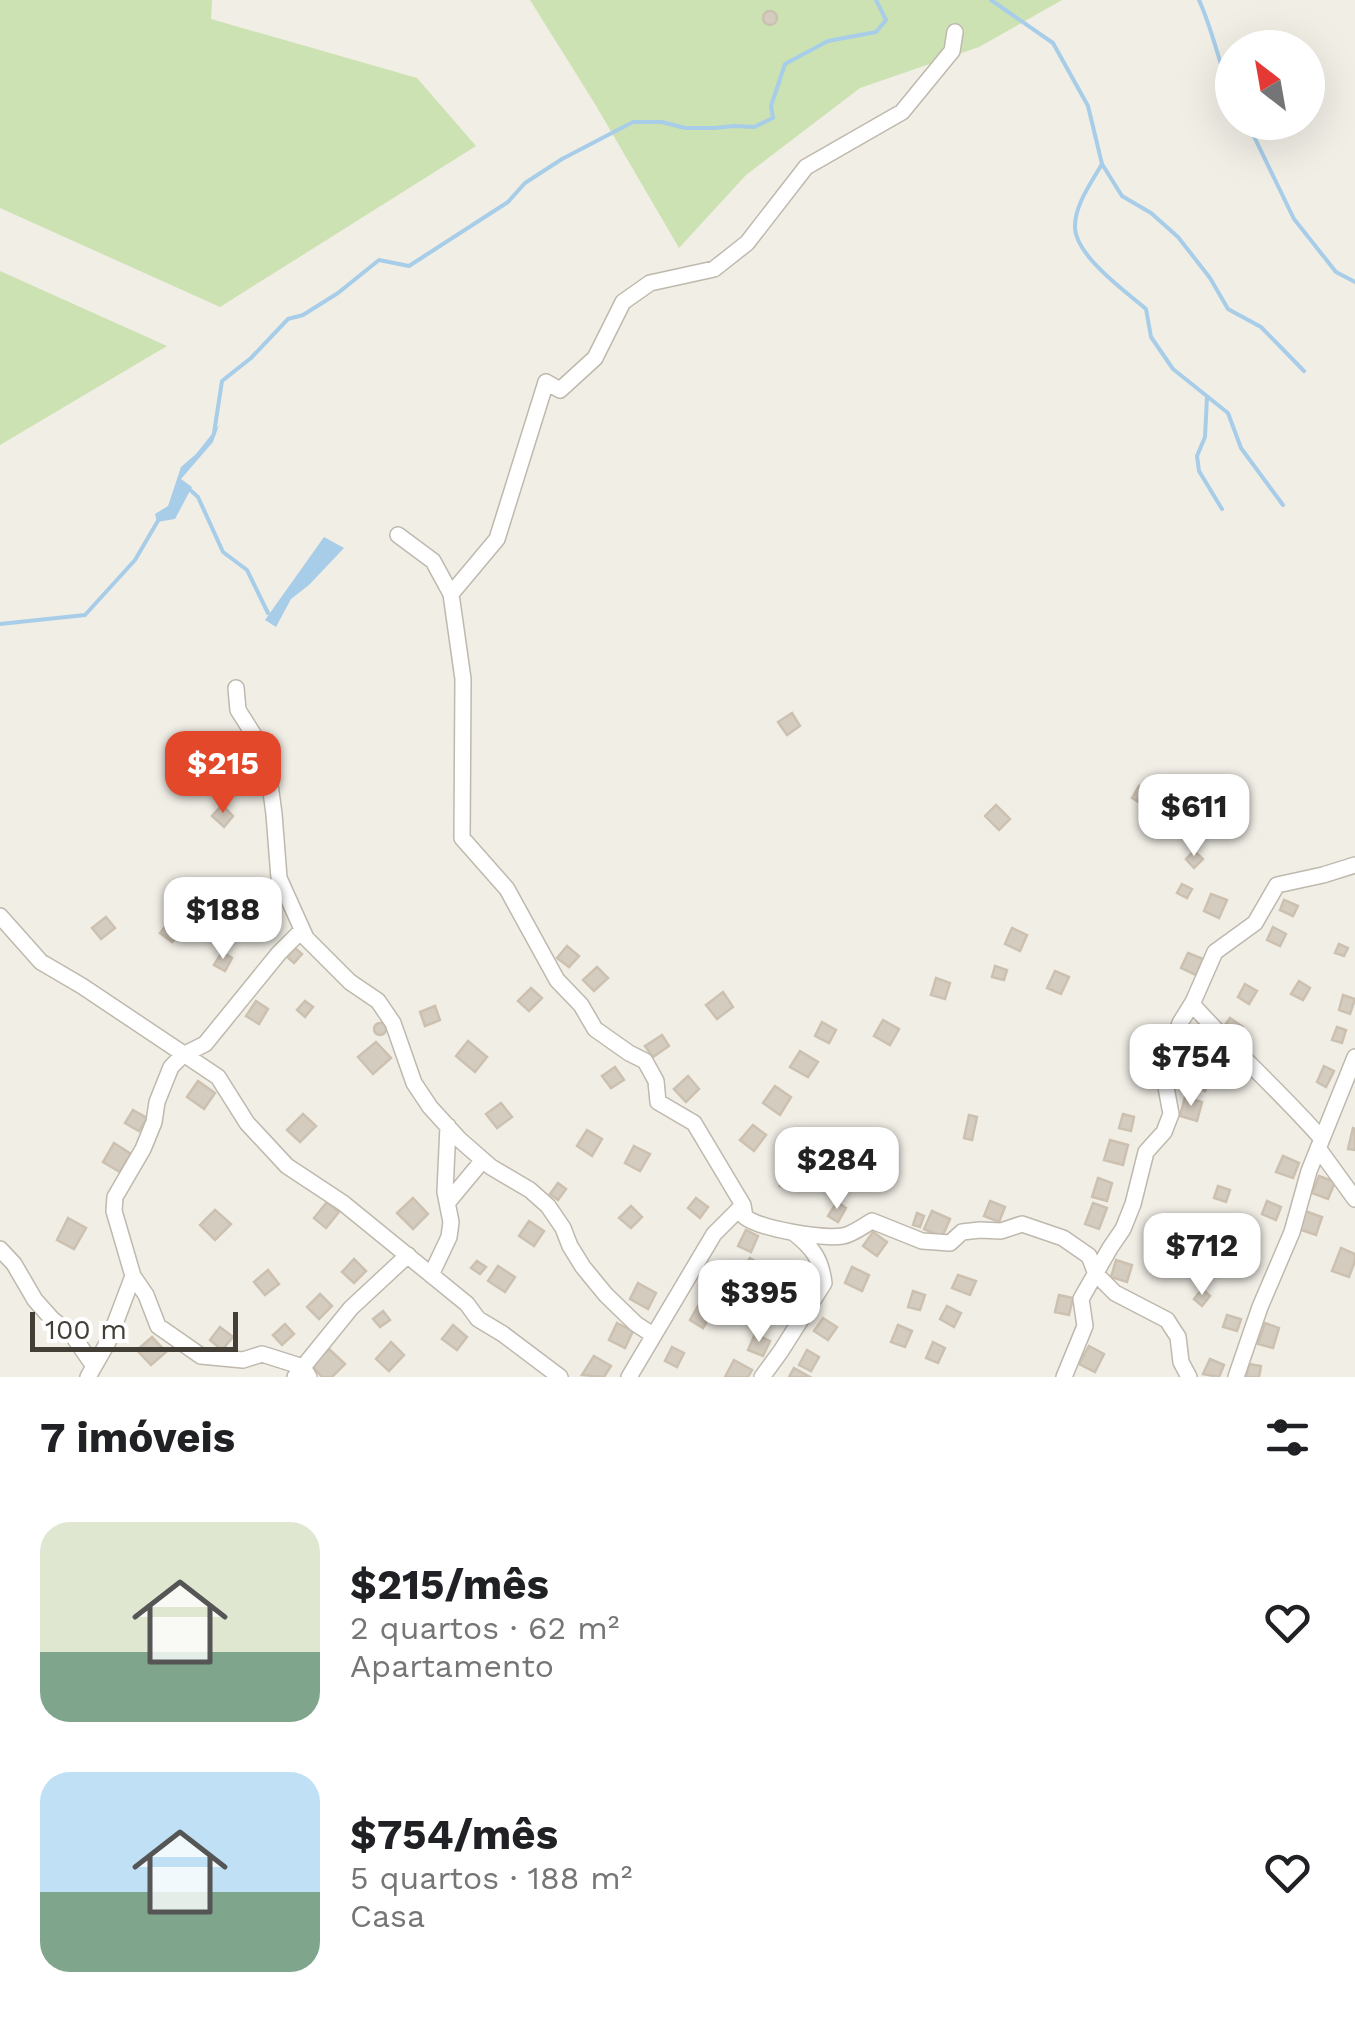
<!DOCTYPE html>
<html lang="pt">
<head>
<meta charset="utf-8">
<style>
  :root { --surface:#fff; --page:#f2f2f2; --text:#202124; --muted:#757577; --accent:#e4482a }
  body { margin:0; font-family:"Work Sans",sans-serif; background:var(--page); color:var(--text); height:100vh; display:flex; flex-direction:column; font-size:38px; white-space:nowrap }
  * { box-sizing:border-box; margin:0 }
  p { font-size:32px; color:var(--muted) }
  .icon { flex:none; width:55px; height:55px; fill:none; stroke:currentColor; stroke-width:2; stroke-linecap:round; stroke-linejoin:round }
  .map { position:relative; height:1377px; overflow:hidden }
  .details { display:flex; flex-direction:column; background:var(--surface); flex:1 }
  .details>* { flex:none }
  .needle { width:65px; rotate:329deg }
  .controls { position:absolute; left:1215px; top:30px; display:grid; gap:20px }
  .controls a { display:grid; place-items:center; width:110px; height:110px; border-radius:50%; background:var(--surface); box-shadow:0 10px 40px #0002; font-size:50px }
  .scale { position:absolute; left:30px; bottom:25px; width:208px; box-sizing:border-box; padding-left:10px; border:5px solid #433e36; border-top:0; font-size:28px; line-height:35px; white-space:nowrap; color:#433e36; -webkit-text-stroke:8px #fff; paint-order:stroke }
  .price { position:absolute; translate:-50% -85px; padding:0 22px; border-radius:20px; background:#fff; color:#222; font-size:32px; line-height:65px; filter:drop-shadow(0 2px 5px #0008) }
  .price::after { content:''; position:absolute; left:50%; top:60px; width:30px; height:22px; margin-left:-15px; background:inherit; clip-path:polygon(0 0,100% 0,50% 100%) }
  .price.active { background:var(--accent); color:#fff }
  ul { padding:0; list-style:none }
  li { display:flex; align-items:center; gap:30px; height:250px; padding:0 40px }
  li span { display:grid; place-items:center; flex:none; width:280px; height:200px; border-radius:30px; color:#555 }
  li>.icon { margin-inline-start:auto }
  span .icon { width:120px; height:120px; fill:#fffc; stroke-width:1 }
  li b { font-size:42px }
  h2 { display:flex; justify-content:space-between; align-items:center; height:120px; padding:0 40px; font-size:42px }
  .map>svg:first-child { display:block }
  .green { fill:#cce2b2 }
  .water { fill:#a8cde8 }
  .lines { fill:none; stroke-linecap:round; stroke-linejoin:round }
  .stream { stroke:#a8cde8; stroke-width:4 }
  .building { fill:#d5ccc0; stroke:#ccc1b0; stroke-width:2.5 }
  .street-casing { stroke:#bfb8ad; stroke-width:18 }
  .street { stroke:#fff; stroke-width:15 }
</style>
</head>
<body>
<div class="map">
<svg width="1355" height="1377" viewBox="0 0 1355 1377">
  <rect width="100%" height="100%" fill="#f1eee6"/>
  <path class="green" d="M0,0h212l-1,19 206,59 59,68 -256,161 -220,-99z
    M530,0h532l-83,47 -119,41 -114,87 -67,73 -84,-144z
    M0,271l167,75 -167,99z"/>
  <path class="water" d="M219,425l-6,17 -32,37 11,8 -17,32 -18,3 -2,-8 13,-8 13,-39 15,-13z
    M324,537l20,11 -35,37 -18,14 -15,28 -11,-7z"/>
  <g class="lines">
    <path class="stream" d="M991,0l62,43 35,63 14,58c-11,19 -28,42 -27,64 1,28 51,64 71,81l5,28 22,32 55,44 13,35 42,57
      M1199,0c14,31 20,64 33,95
      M1247,122l47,97 42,53 19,10
      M1102,164l20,32 29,17 27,24 32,41 18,31 33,18 43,44
      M1207,397l-2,40 -8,19 2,15 23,38
      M214,433l8,-52 29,-23 37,-39 15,-4 35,-22 41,-33 30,6 99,-64 17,-19 37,-24 71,-37h29l23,6h29l20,-2 20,1 19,-9 -2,-12 14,-42 43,-23 48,-9 10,-12 -10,-20
      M189,489l9,8 25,55 24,18 21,43
      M0,624l85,-9 50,-55 24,-41"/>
  </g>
  <path class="building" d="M763 18a7 7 0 1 1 14 0a7 7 0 1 1-14 0Z
    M792,713l8,13 -13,9 -9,-13z
    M1139,786l12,6 -7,13 -12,-7z
    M222,805l11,11 -9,11 -12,-11z
    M996,805l14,14 -11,11 -14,-14z
    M1194,851l9,8 -9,9 -8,-9z
    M1182,884l10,5 -5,9 -10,-5z
    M1211,894l16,6 -8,18 -15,-7z
    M1284,900l14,6 -5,10 -13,-6z
    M247,916l8,5 -7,11 -8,-5z
    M106,917l9,11 -14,11 -9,-11z
    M168,923l12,10 -8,9 -12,-9z
    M1273,927l13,7 -6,12 -13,-6z
    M1012,928l15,7 -7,16 -15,-7z
    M1339,944l9,4 -4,8 -9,-3z
    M567,946l12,10 -10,11 -12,-9z
    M295,948l7,6 -8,9 -7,-6z
    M222,952l10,6 -7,13 -11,-6z
    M1188,953l15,6 -7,16 -15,-7z
    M995,966l12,4 -3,10 -12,-3z
    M597,967l11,11 -14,13 -11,-11z
    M1055,971l14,6 -8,17 -14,-6z
    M936,978l14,5 -5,16 -14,-4z
    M1299,981l11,7 -7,12 -12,-6z
    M1245,984l12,7 -8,13 -11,-7z
    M531,988l11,10 -13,13 -11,-10z
    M723,992l10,15 -16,12 -11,-14z
    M1343,995l12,4 -5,15 -11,-4z
    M256,1001l12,8 -9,15 -13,-8z
    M305,1001l8,6 -8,10 -8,-7z
    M435,1006l5,14 -15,6 -5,-14z
    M1230,1018l13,9 -10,14 -13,-9z
    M883,1020l16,9 -9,16 -16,-9z
    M822,1022l14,8 -7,13 -14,-7z
    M374 1029a6 6 0 1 1 12 0a6 6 0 1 1-12 0Z
    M1337,1027l9,3 -4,13 -10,-3z
    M662,1035l7,11 -16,11 -8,-11z
    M468,1041l19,16 -12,15 -19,-16z
    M376,1042l15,16 -18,16 -15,-17z
    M1214,1047l12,6 -7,12 -12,-6z
    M800,1051l18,11 -10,15 -18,-10z
    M1324,1066l10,5 -8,16 -9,-5z
    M615,1067l9,13 -13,8 -9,-12z
    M1199,1072l12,6 -6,13 -12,-6z
    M688,1076l11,13 -13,13 -12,-13z
    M198,1081l17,12 -11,16 -17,-12z
    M775,1086l16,11 -11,18 -17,-12z
    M1185,1097l17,5 -5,19 -17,-5z
    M501,1103l11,14 -15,11 -11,-14z
    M133,1110l14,8 -8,13 -14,-8z
    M303,1114l13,12 -16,16 -13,-12z
    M1123,1114l11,3 -3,14 -12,-3z
    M969,1115l8,2 -5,23 -8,-2z
    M753,1125l13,10 -12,16 -14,-11z
    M1353,1128l2,1v21l-7,-1z
    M587,1130l15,9 -10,17 -15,-10z
    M813,1131l15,9 -11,19 -15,-8z
    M1110,1140l18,5 -5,20 -19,-5z
    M114,1143l17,11 -11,18 -17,-10z
    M634,1146l16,8 -10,17 -15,-8z
    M795,1155l9,6 -6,12 -10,-6z
    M1283,1156l16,7 -6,15 -17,-6z
    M828,1170l13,4 -3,11 -13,-4z
    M786,1173l12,6 -7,12 -11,-5z
    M1319,1176l16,6 -7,17 -16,-6z
    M1098,1178l14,5 -5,18 -15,-4z
    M558,1183l8,6 -8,11 -8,-6z
    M1218,1186l12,4 -4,12 -12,-4z
    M413,1198l15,16 -15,15 -16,-16z
    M696,1198l12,9 -8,11 -12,-10z
    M990,1201l15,6 -6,15 -15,-6z
    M1267,1201l14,6 -5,13 -14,-6z
    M327,1202l12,10 -13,16 -12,-10z
    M837,1202l9,6 -8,14 -10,-6z
    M1093,1203l14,5 -8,21 -14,-5z
    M631,1206l11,11 -11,11 -12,-10z
    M215,1210l16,14 -16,16 -15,-15z
    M932,1211l18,8 -8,18 -18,-8z
    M1305,1211l17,6 -6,18 -18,-6z
    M917,1213l7,3 -4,11 -7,-2z
    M68,1218l18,10 -12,21 -17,-9z
    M529,1221l15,10 -10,15 -15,-10z
    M746,1230l12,6 -7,16 -13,-6z
    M873,1232l14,10 -10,14 -14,-10z
    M1341,1248l14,6v7l-6,16 -17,-6z
    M750,1258l14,9 -9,12 -13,-10z
    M354,1259l12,12 -12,12 -12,-11z
    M1116,1260l16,5 -5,17 -16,-5z
    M477,1261l9,6 -6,7 -9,-6z
    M726,1264l16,12 -11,17 -17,-12z
    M498,1266l17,11 -10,15 -17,-11z
    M852,1267l17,8 -7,16 -17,-8z
    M799,1269l13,8 -8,11 -12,-9z
    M268,1270l11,14 -14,11 -11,-13z
    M958,1275l18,6 -6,14 -18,-7z
    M638,1283l18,10 -8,16 -18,-10z
    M1202,1289l8,7 -8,10 -8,-7z
    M913,1291l12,4 -5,15 -12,-3z
    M320,1294l12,12 -13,13 -12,-12z
    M1059,1295l14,3 -4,17 -14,-3z
    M784,1301l11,8 -10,14 -11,-8z
    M698,1306l13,8 -8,14 -13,-8z
    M947,1306l14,7 -7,14 -14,-8z
    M383,1311l7,9 -10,7 -7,-8z
    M1227,1315l14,4 -4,12 -14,-4z
    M823,1318l14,9 -9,13 -14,-9z
    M617,1323l16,8 -8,17 -16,-8z
    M1265,1323l14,5 -6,20 -15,-4z
    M285,1324l9,10 -12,11 -9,-10z
    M453,1325l14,12 -10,13 -15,-11z
    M898,1325l14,6 -7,16 -14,-5z
    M220,1327l13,10 -11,13 -12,-10z
    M755,1334l15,7 -7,15 -15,-6z
    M152,1337l14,15 -15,13 -14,-15z
    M391,1342l13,13 -15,16 -13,-12z
    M933,1342l12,6 -7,15 -12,-5z
    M1089,1346l15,8 -9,18 -16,-8z
    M672,1347l12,6 -7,14 -12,-6z
    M329,1349l16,15 -13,13h-10l-10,-11z
    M807,1350l12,7 -8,14 -12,-6z
    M594,1356l17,10 -7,11 -22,-2z
    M1210,1359l14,6 -5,12 -16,-3z
    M734,1360l18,10 -4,7h-23z
    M1249,1364l12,2 -2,11h-13z
    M794,1368l16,9h-21z"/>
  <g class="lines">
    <g class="street-casing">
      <path id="street" d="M955,32l-3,19 -50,61 -96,55 -59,76 -33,26 -64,14 -27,19 -28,56 -35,32 -14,-8 -49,157 -46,55 12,85 -1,159 45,51 50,91 24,25 14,24 34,24 16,8 11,20 2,21 36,21 49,82 2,12c16,12 76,22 98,19 10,-2 20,-10 29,-15l50,20 28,2 12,-11 18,-2 21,1 21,-7 41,14 26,18 7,18 19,19 52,27 11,17 3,25 8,15
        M398,535l35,26 18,33
        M236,688l2,22 28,44 8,60 5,64 27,60 44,44 28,19 15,22 21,60 16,24 30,33 31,27 39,23 18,16 15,22 7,18 13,21 23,28 30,29 17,11
        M0,916l41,46 41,24 136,91 29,46 40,43 56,37 124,101 11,15 25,15 57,43
        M302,930l-23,23 -74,91 -22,11 -12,12 -14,35 -3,20 -11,27 -28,48 -1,14 19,65 13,19 12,31 43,30 42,4 19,-6 41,13 6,10
        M1192,1004c42,47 89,88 130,135
        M1318,1148l37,51
        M448,1202l35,-42
        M0,1249l14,15 21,36 17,19 21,17 20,29
        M431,1275l18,-38 2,-15 -6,-30 3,-66
        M88,1377l20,-35 25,-66
        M295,1377l56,-69 57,-53
        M629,1377l85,-143 29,-29
        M762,1377l19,-26 43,-68c-3,-24 -11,-35 -30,-50
        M1064,1377l21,-51 -4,-27 29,-51 13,-19 10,-25 13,-52 18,-20 7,-18 -8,-43 17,-48 13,-21 22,-50 40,-29 22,-38 46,-10 32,-10
        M1236,1377l24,-70 32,-75 17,-61 46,-114"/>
    </g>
    <use href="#street" class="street"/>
  </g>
</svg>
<div class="controls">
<a><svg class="needle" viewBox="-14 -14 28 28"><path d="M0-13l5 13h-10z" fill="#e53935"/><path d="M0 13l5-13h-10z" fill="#757577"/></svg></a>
</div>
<div class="scale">100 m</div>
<b class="price active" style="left:223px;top:816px">$215</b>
<b class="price" style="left:1194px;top:859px">$611</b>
<b class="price" style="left:223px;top:962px">$188</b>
<b class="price" style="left:1191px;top:1109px">$754</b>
<b class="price" style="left:837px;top:1212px">$284</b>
<b class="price" style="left:1202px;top:1298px">$712</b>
<b class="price" style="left:759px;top:1345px">$395</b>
</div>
<section class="details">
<h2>7 imóveis<svg class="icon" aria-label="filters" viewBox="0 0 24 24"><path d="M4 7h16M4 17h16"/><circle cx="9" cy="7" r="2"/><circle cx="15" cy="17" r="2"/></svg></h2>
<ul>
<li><span style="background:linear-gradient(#dfe7d0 65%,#7fa58c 0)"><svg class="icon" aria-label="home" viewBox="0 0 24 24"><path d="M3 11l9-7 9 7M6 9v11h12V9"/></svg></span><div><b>$215/mês</b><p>2 quartos · 62 m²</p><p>Apartamento</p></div><svg class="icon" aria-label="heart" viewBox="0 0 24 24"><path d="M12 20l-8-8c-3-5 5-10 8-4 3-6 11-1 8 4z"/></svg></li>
<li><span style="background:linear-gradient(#bfe0f5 60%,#7fa58c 0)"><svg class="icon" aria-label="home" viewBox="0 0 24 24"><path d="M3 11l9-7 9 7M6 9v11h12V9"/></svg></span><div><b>$754/mês</b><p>5 quartos · 188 m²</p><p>Casa</p></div><svg class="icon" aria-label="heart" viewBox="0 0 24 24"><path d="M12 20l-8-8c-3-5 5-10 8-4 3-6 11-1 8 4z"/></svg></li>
</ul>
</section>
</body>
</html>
